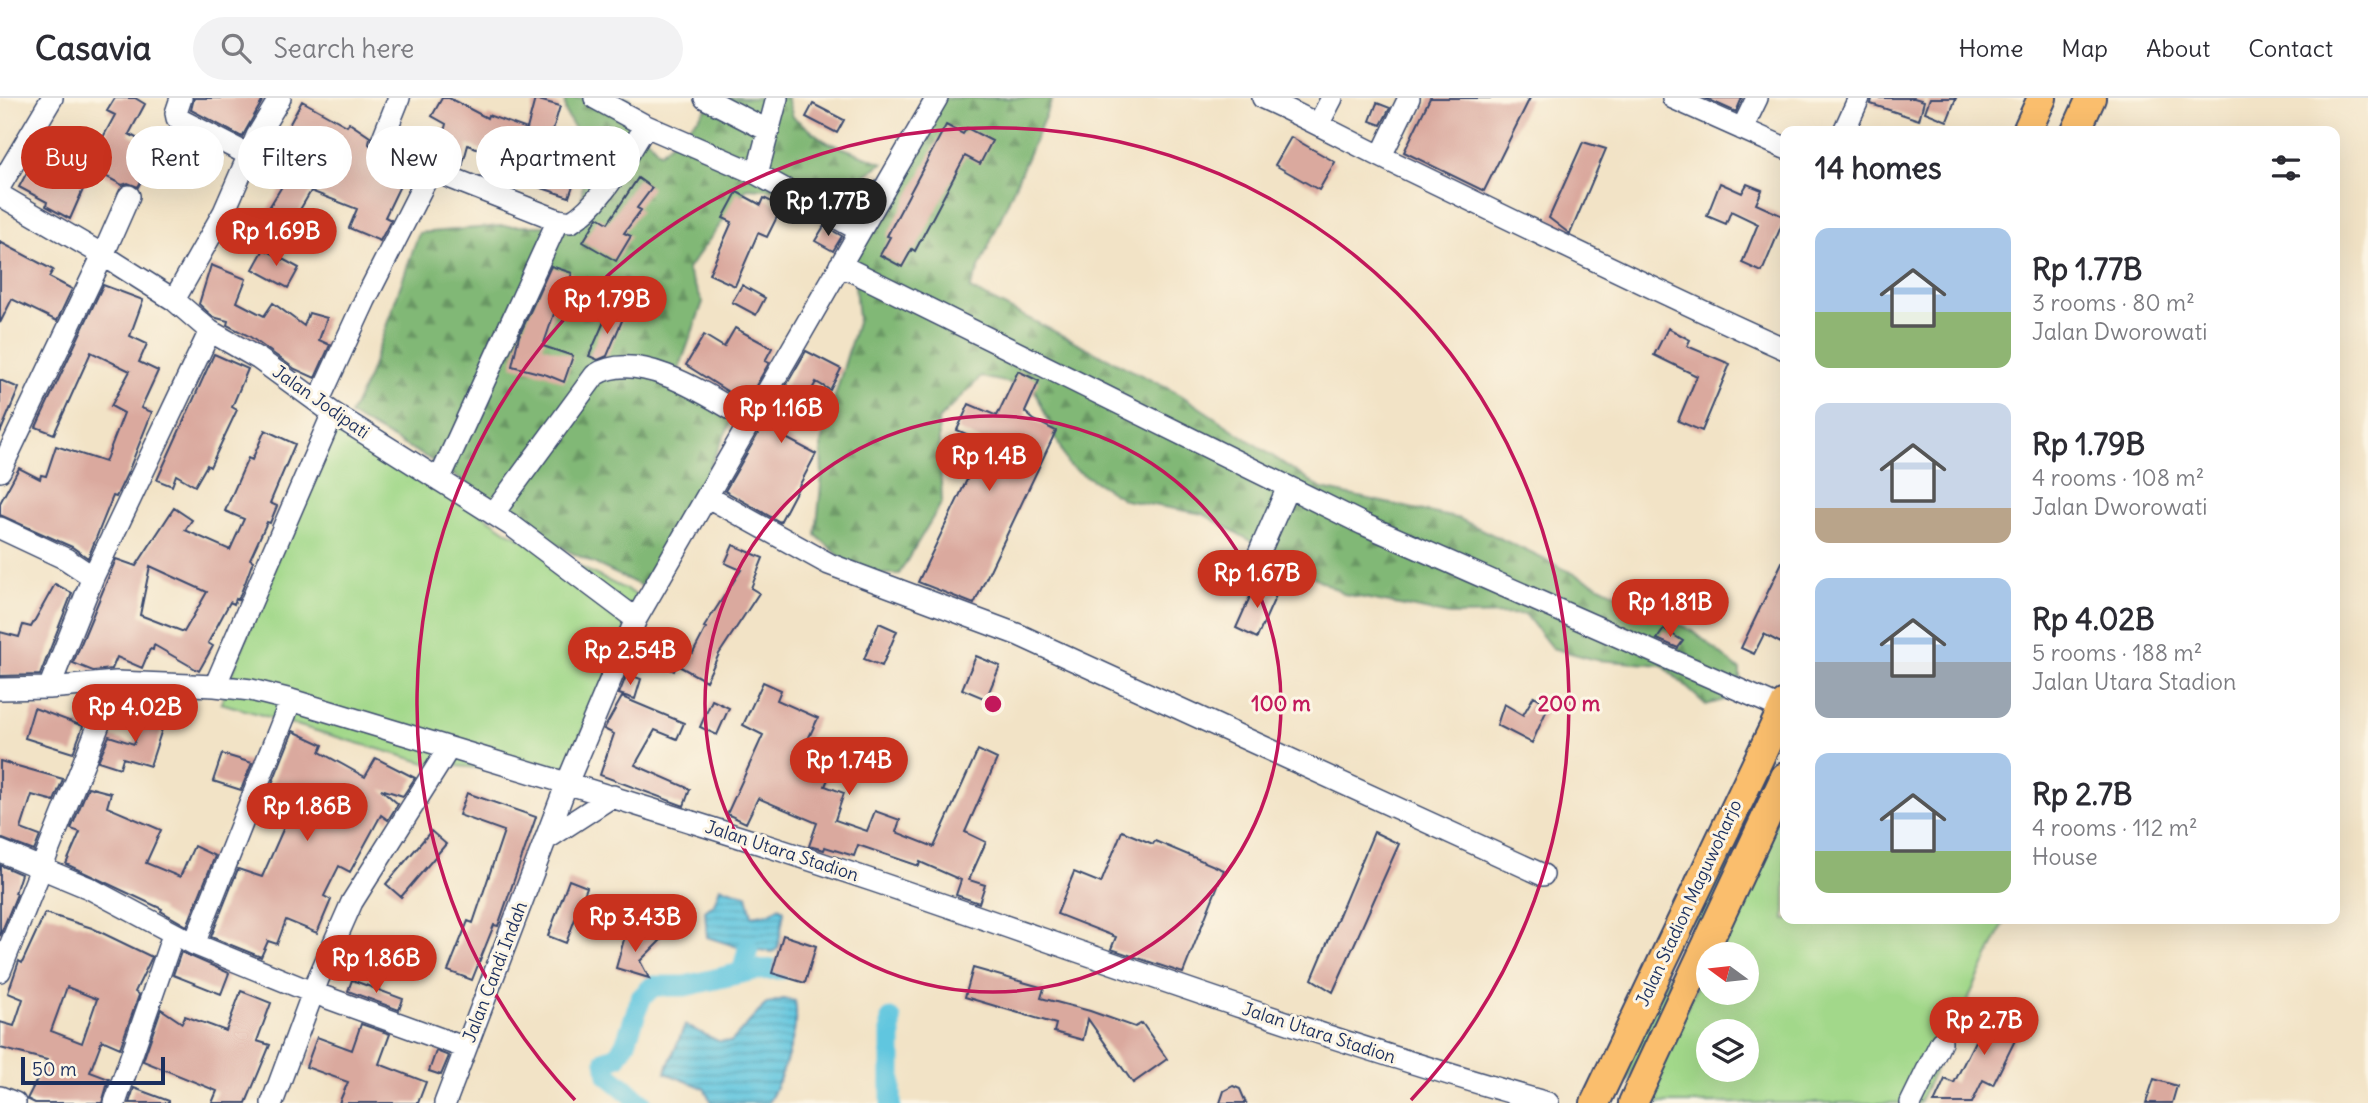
<!DOCTYPE html>
<html lang="en">
<head>
<meta charset="utf-8">
<style>
  :root { --surface:#fff; --page:#f2f2f3; --text:#2b2b33; --muted:#7c7c81; --line:#e1e1e2; --accent:#c8321e }
  body { margin:0; font-family:Delius,sans-serif; background:var(--page); color:var(--text); height:100vh; display:flex; flex-direction:column; font-size:26px; white-space:nowrap }
  * { box-sizing:border-box; margin:0 }
  p { font-size:23px; color:var(--muted) }
  .icon { flex:none; width:38px; height:38px; fill:none; stroke:currentColor; stroke-width:2; stroke-linecap:round; stroke-linejoin:round }
  .map { position:relative; flex:1; overflow:hidden }
  .panel { position:absolute; left:1780px; top:28px; width:560px; height:798px; display:flex; flex-direction:column; background:var(--surface); border-radius:14px; box-shadow:0 7px 28px #0002 }
  .panel>* { flex:none }
  .banner { position:absolute; left:21px; top:28px; width:665px; height:63px; display:flex; gap:14px }
  .needle { width:46px; rotate:285deg }
  .fabs { position:absolute; left:1696px; top:844px; display:grid; gap:14px }
  .fabs a { display:grid; place-items:center; width:63px; height:63px; border-radius:50%; background:var(--surface); box-shadow:0 7px 28px #0002; font-size:35px }
  .scale { position:absolute; left:21px; bottom:18px; width:144px; box-sizing:border-box; padding-left:7px; border:4px solid #1b2f5e; border-top:0; font-size:19px; line-height:24px; white-space:nowrap; color:#1b2f5e; -webkit-text-stroke:5px #fcf5e5; paint-order:stroke }
  .price { position:absolute; translate:-50% -60px; padding:0 16px; border-radius:24px; background:var(--accent); color:#fff; font-size:23px; line-height:46px; filter:drop-shadow(0 2px 4px #0008) }
  .price::after { content:''; position:absolute; left:50%; top:42px; width:21px; height:16px; margin-left:-10px; background:inherit; clip-path:polygon(0 0,100% 0,50% 100%) }
  .price.selected { background:#222; color:#fff }
  ul { padding:0; list-style:none }
  li { display:flex; align-items:center; gap:21px; height:175px; padding:0 35px }
  li span { display:grid; place-items:center; flex:none; width:196px; height:140px; border-radius:14px; color:#555 }
  li>.icon { margin-inline-start:auto }
  span .icon { width:84px; height:84px; fill:#fffc; stroke-width:1 }
  li b { font-size:30px }
  h2 { display:flex; justify-content:space-between; align-items:center; height:84px; padding:0 35px; font-size:30px }
  .chip { padding:0 24px; border-radius:32px; background:var(--surface); box-shadow:0 7px 28px #0002; font-size:24px; line-height:63px }
  .chip.selected { background:var(--accent); color:#fff }
  header { display:flex; align-items:center; gap:42px; box-sizing:border-box; height:98px; padding:0 35px; background:var(--surface); border-bottom:2px solid var(--line) }
  header strong { font-size:33px }
  nav { display:flex; gap:38px; margin-inline-start:auto; font-size:24px }
  .search { width:490px; height:63px; background:var(--page); display:flex; align-items:center; gap:18px; box-sizing:border-box; padding:0 24px; border-radius:38px; color:var(--muted); font-size:26px }
  .map>svg:first-child { display:block }
  .green { fill:#a2d88a; stroke:#5e8474; stroke-width:2; fill-rule:evenodd }
  .forest { fill:url(#forest-firs); stroke:#4e746a; stroke-width:2 }
  .water { fill:url(#water-rules); stroke:#3e7a9e; stroke-width:2 }
  .lines { fill:none; stroke-linecap:round; stroke-linejoin:round }
  .canal { stroke:#61c6df; stroke-width:21 }
  .building { fill:#daa99e; fill-rule:evenodd }
  .minor-casing { stroke:#3b4a6e; stroke-width:24 }
  .major-casing { stroke:#3b4a6e; stroke-width:32 }
  .minor { stroke:#fff; stroke-width:21 }
  .major { stroke:#fabe6d; stroke-width:28 }
  .ring { fill:none; stroke:#c2185b; stroke-width:3.5 }
  .labels { text-anchor:middle; stroke-width:6; stroke-linejoin:round; paint-order:stroke }
  .street-label { font-size:18px; fill:#1b2f5e; stroke:#fcf5e5 }
  .centre { fill:#c2185b; stroke:#fcf5e5; stroke-width:3.5 }
  .ring-label { font-size:21px; text-anchor:middle; font-weight:bold; fill:#c2185b; stroke:#fcf5e5; stroke-width:6; stroke-linejoin:round; paint-order:stroke }
</style>
</head>
<body>
<header>
<strong>Casavia</strong>
<div class="search"><svg class="icon" aria-label="search" viewBox="0 0 24 24"><circle cx="10" cy="10" r="6"/><path d="M15 15l6 6"/></svg>Search here</div>
<nav><a>Home</a><a>Map</a><a>About</a><a>Contact</a></nav>
</header>
<div class="map">
<svg width="2368" height="1005" viewBox="0 0 2368 1005">
  <defs>
    <pattern id="forest-firs" width="22" height="20" patternUnits="userSpaceOnUse" patternTransform="scale(1.75)"><rect width="22" height="20" fill="#81b876"/><path d="M5 1l3.5 6h-7zM16 11l3.5 6h-7z" fill="#699664"/></pattern>
    <pattern id="water-rules" width="6" height="5" patternUnits="userSpaceOnUse" patternTransform="scale(1.75)"><rect width="6" height="5" fill="#61c6df"/><path d="M0 2.5h6" fill="none" stroke="#4fa1b8"/></pattern>
  </defs>
  <rect width="100%" height="100%" fill="#fcf5e5"/>
  <filter id="ink" filterUnits="userSpaceOnUse"><feTurbulence type="fractalNoise" baseFrequency=".0143" numOctaves="2"/><feDisplacementMap in="SourceGraphic" scale="14" xChannelSelector="R" yChannelSelector="G"/><feConvolveMatrix kernelMatrix="1 2 1 2 8 2 1 2 1" color-interpolation-filters="sRGB"/></filter>
  <filter id="wash" filterUnits="userSpaceOnUse"><feTurbulence type="fractalNoise" baseFrequency=".00686" numOctaves="4" result="noise"/><feDisplacementMap in="SourceGraphic" scale="28" xChannelSelector="R" yChannelSelector="G"/><feGaussianBlur stdDeviation="1.57" result="paint"/><feColorMatrix in="noise" values="0 0 0 0 0 0 0 0 0 0 0 0 0 0 0 0 0 1.4 0 .05"/><feComposite in="paint" operator="in"/></filter>
  <g filter="url(#wash)">
    <rect width="100%" height="100%" fill="#f2e3c6"/>
    <path class="green" d="M334,314l174,120 133,65 -78,179 -137,-13 -205,-60z
      M1785,706v115h221l-87,184h-269l-3,-9 61,-132v30h38v-38h-34zM1708,933h38v38h-38z
      M1744,719l7,4 -123,260h-4l-3,-4z"/>
    <path class="forest" d="M566,0h64l-3,18 33,37 38,-35 16,-20h73l6,19 32,24 58,22 -45,30 -91,-5 -60,82 16,32 -25,70 53,50 -81,168 -82,-39 -142,-94 -76,-42 18,-37 51,-145 82,-7h50l30,-14c0,-14 5,-58 2,-68 -5,-17 -23,-27 -17,-46z
      M937,0h116l-83,191 211,106 141,94 138,30 233,112 47,39v26l-34,9 -44,-40 -66,-5 -44,-12 -27,-34 -75,1 -106,-21 -141,-80 -78,-14 -57,-35 -34,-77 -53,-11 -43,43 4,82 -43,72h-39l-44,-39 6,-60 -1,-32 37,-124 -7,-76z"/>
    <path class="water" d="M720,789l27,8 5,21 18,-3 9,-6 5,4 -6,37 -5,4 -32,-4 -34,-11 -2,-26 9,-7z
      M783,901l12,2c6,26 -14,79 -27,102h-56l-8,-15 -39,-15 20,-48 33,16 13,1 35,-38z"/>
    <g class="lines">
      <path class="canal" d="M742,875l6,-24
        M891,921v84
        M642,1005l-34,-28 -2,-15 11,-3 9,-15 15,-44 12,-12h32l69,-16 28,-1"/>
    </g>
    <g id="blocks">
      <path class="building" d="M115,0h20l10,6 -16,30 29,16 -20,37 -10,-4 -6,2 -30,-16 -22,50 -24,-13 1,-4 -28,-15 28,-52 24,13 6,-17 24,10 14,-26 -8,-4z
        M194,0h70l-22,39 -51,-27z
        M442,0h7l38,20 1,-3 39,14 8,-30 25,7 -8,27 31,11 -10,29 4,1 -8,23 -33,-11 5,-15 -73,-26 -6,22 -25,-9 9,-34 -14,-8z
        M1430,0h100l-46,93 -80,-39z
        M1705,0h37l-6,14z
        M1872,0h42l10,3 -5,19 -48,-16z
        M1930,0h26l-9,23 -22,-9z
        M302,3l45,25 2,-3 21,14 -1,7 5,6 33,21 -22,46 6,3 -11,21 -31,-13 8,-19 -46,-18 -20,34 -24,-14 23,-38 -12,-6 18,-30 -10,-6z
        M1377,5l13,5 -9,17 -11,-4z
        M813,6l31,16 -7,13 -31,-16z
        M946,27l17,9 4,-6 25,13 -12,23 -15,-8 -50,95 -3,-2 -10,18 -22,-12 10,-18 -3,-1z
        M176,34l45,24 -11,22 -45,-24z
        M1291,39l44,25 -16,28 -44,-25z
        M1583,44l23,7 -36,85 -21,-16z
        M638,80l14,10 -15,20 4,2 -17,23 7,3 -15,25 -33,-19 15,-25 10,6z
        M1720,85l22,10 5,-9 15,6 -6,14 29,13 -23,55 -20,-9 16,-39 -27,-13 -5,13 -19,-8z
        M846,90l18,10 -9,15 -18,-10z
        M737,94l24,13 3,-7 18,9 -15,30 -9,-4 -23,53 -26,-12 23,-52 -9,-4z
        M824,128l18,10 -9,15 -18,-10z
        M0,144l53,28 -4,7 23,12 -15,32 -45,-22 -12,24z
        M264,151l35,19 -11,20 -35,-19z
        M211,167l35,14 -9,23 27,14 9,-13 31,23 5,-13 18,5 -8,22 11,5 -15,33 -20,-9 -46,-33 -22,-11 1,-4 -15,-4 -14,-13z
        M551,168l21,7 -6,21 -5,-1 -18,53 30,10 -9,26 -17,-7 -35,-9 7,-30z
        M103,187l40,15 -13,36 17,8 -8,18 19,9 -17,37 11,4 -24,60 -12,25 -3,-1 -25,62 -16,-11 -72,-32v-12l19,-35 21,11 1,-4 5,1 10,-30 49,16 19,-49 -13,-7 19,-35 -39,-19 -37,82 -18,-7z
        M742,187l23,13 -9,17 -24,-13z
        M609,212l15,6 -17,40 -9,4 -9,-4z
        M735,230l37,20 -7,13 4,2 -23,40 -60,-38 18,-30 20,12z
        M1668,230l22,12 -3,6 43,18 -28,67 -24,-10 19,-45 -43,-21z
        M806,253l35,18 -11,21 -14,-8 -30,56 30,16 -36,68 -55,-31z
        M214,256l34,15 -16,38 5,3 -27,57 -3,-2 -12,21 -19,-11 -4,11 -15,-6z
        M1018,273l21,10 -14,31 9,8 22,11 -82,173 -56,-22 67,-140 -28,-12 12,-26 28,12z
        M0,282l19,8 -19,45z
        M265,332l30,14 -25,59 7,3 -7,17 -3,-1 -17,37 3,2 -8,22 -7,17 -2,-1 -2,5 -4,-2 -22,41 5,3 -14,25 -45,-26 -1,5 -3,-1 -8,19 -25,-11 -5,12 -19,2 -20,-8 43,-104 20,7 38,-58 18,12 -7,10 45,20 14,-31 -19,-8 23,-53 4,2zM150,468l57,26 -23,40 -44,-17z
        M733,447l30,13 -12,30 8,5 -40,61 -13,27 -29,-16 -3,6 -33,-16 10,-22 42,20 13,-25 -2,-1 37,-57 -16,-7z
        M1785,458v78l-4,9 -17,-9 -10,20 -13,-6z
        M1257,483l21,10 -21,47 -21,-10z
        M55,486l17,9 -32,82 -40,1v-44l19,5 4,-12 8,2z
        M879,525l18,8 -15,35 -18,-7z
        M1664,531l19,12 -5,7 -21,-9z
        M976,558l24,10 -14,33 -24,-10z
        M627,576l14,5 -6,20 -16,-5z
        M763,584l18,8 -4,10 41,18 -16,34 32,14 -9,20 19,7 -9,27 32,11 8,-20 25,9 -4,12 38,15 44,-97 19,9 -32,73 21,10 -17,38 16,5 -6,18 -23,-8 5,-15 -41,-18 -1,4 -61,-21 -4,11 -29,-9 -1,3 -15,-4 8,-23 -59,-25 -12,25 -19,-9 36,-79 -20,-10z
        M1534,598l15,9 -17,38 -35,-18 7,-21 19,11z
        M622,599l62,26 -7,16 -22,-9 -20,35 55,24 -6,17 -84,-31 14,-41 -10,-5z
        M712,602l17,8 -12,27 -17,-8z
        M34,610l49,18 -10,27 -48,-15z
        M144,615l21,7 -15,46 -27,-8 -3,10 -22,-7 11,-25 25,8z
        M293,633l30,14 -3,7 45,25 11,-19 39,20 -12,18 -22,-7 17,15 -10,16 -7,-5 -31,57 -11,-6 -15,30 7,4 -14,33 -31,-13 -9,24 -9,-3 -7,16 -50,-20 27,-68 24,8 23,-52 -25,-11z
        M222,656l30,9 -11,27 -28,-9z
        M0,663l63,18 -9,22 -22,-6 -11,34 19,7 -6,15 -34,-13z
        M88,689l23,6 -4,14 54,23 -15,33 34,14 14,-31 21,10 -28,70 -26,-15 1,-2 -96,-45 14,-32 -9,-3z
        M467,695l69,24 -38,109 -4,-1 -22,55 -24,-9 20,-50 5,2 31,-92 -45,-16z
        M431,733l15,13 -45,53 -15,-13z
        M1122,733l31,13 2,-3 69,29 -41,103 -72,-24 5,-12 -59,-23 17,-42 27,11z
        M1374,734l25,12 -66,148 -21,-13z
        M0,767l21,9 -6,19 2,1 -17,42z
        M569,782l18,7 -21,56 -18,-7z
        M45,815l47,15 60,29 -17,35 4,3 -19,53 -18,-8 -12,32 19,7 -7,24h-67l-8,-4 20,-39 -47,-12v-26l14,4 9,-27 -15,-6 11,-32 3,2zM67,889l30,12 -15,44 -31,-12z
        M783,837l33,11 -11,37 -33,-10z
        M625,838l36,4 -21,21 9,17 -33,-10z
        M181,854l48,21 -8,21 -48,-19z
        M973,870l71,20 -3,10 49,13 45,16 7,-4 25,36 -34,24 -45,-64 -5,21 -29,-8 2,-8 -91,-27z
        M352,882l51,19 -4,11 -51,-19z
        M241,893l30,12 -14,38 13,4 -24,58h-34l5,-12 -74,-30 18,-52 21,14 3,-7 41,15z
        M1994,905l32,15 -33,67 -10,-5 -11,23h-38l11,-24 9,4z
        M361,926l29,10 -11,30 47,18 -8,21h-79l9,-21 -42,-15 11,-30 35,13z
        M436,953l13,5 -8,19 -12,-4z
        M2154,981l23,7 -5,17h-26z
        M1233,988l7,3 6,14h-26l4,-12z
        M134,990l35,13v2h-40z"/>
    </g>
  </g>
  <g filter="url(#ink)">
    <use href="#blocks" fill-opacity="0" stroke="#3b4a6e" stroke-width="2"/>
    <g class="lines">
      <g class="minor-casing">
        <path id="minor" d="M181,0l-5,15 1,5 72,37
          M399,0l-16,40 1,4 47,28
          M595,0l51,28 111,48 102,56
          M705,0l64,33
          M1263,0c44,20 86,43 129,64 131,63 261,128 393,187
          M1673,0l112,50
          M1319,25l13,-25
          M1742,31l15,-31
          M1844,33l15,-33
          M1381,58l28,-58
          M757,76l20,-76
          M0,88l52,-88
          M0,97l103,60 71,45 36,31 49,28 74,54 178,112 125,94
          M840,167l523,259 420,185
          M174,202l50,-88 33,-76 23,-38
          M318,304l47,-102 66,-130 127,50 13,2c31,-18 55,-66 75,-96
          M0,373l103,-216 26,-59
          M439,382l119,-260
          M708,399l121,67 190,71 524,240
          M493,416l102,-139c44,-28 117,23 156,46
          M0,430l66,31 27,18
          M1257,460l31,-71
          M215,588l118,-273
          M49,590l44,-111 117,-246
          M0,591l49,-1 67,-6 99,4 36,4 40,10c195,59 390,116 583,181 224,76 446,158 674,222
          M545,742l68,-44
          M0,753l89,37 105,56 120,49 152,55
          M194,846l97,-244
          M0,873l116,-289
          M0,999l15,6
          M115,1005l58,-168
          M272,1005l46,-124 34,-77 97,-154
          M445,1005l122,-320 69,-164 301,-521
          M1911,1005l30,-61"/>
      </g>
      <g class="major-casing">
        <path id="major" d="M2027,33l15,-33
          M2076,33l15,-33
          M1595,1005l190,-399
          M1633,1005l152,-326"/>
      </g>
      <use href="#minor" class="minor"/>
      <use href="#major" class="major"/>
    </g>
  </g>
  <g class="ring">
    <circle cx="993" cy="606" r="288"/>
    <path d="M575 1002A576 576 0 1 1 1411 1002"/>
  </g>
  <g class="labels">
    <g class="street-label">
      <text transform="translate(321 304) rotate(35)" y="6">Jalan Jodipati</text>
      <text transform="translate(782 753) rotate(18)" y="6">Jalan Utara Stadion</text>
      <text transform="translate(1689 805) rotate(-65)" y="6">Jalan Stadion Maguwoharjo</text>
      <text transform="translate(495 874) rotate(-69)" y="6">Jalan Candi Indah</text>
      <text transform="translate(1319 935) rotate(18)" y="6">Jalan Utara Stadion</text>
    </g>
  </g>
  <circle cx="993" cy="606" r="10" class="centre"/>
  <g class="ring-label">
    <text x="1281" y="613">100 m</text>
    <text x="1569" y="613">200 m</text>
  </g>
</svg>
<div class="fabs">
<a><svg class="needle" viewBox="-14 -14 28 28"><path d="M0-13l5 13h-10z" fill="#e53935"/><path d="M0 13l5-13h-10z" fill="#7c7c81"/></svg></a>
<a><svg class="icon" aria-label="layers" viewBox="0 0 24 24"><path d="M12 4l9 5-9 5-9-5zM3 14l9 5 9-5"/></svg></a>
</div>
<div class="scale">50 m</div>
<b class="price selected" style="left:828px;top:140px">Rp 1.77B</b>
<b class="price" style="left:276px;top:170px">Rp 1.69B</b>
<b class="price" style="left:607px;top:238px">Rp 1.79B</b>
<b class="price" style="left:781px;top:347px">Rp 1.16B</b>
<b class="price" style="left:989px;top:395px">Rp 1.4B</b>
<b class="price" style="left:1257px;top:512px">Rp 1.67B</b>
<b class="price" style="left:1670px;top:541px">Rp 1.81B</b>
<b class="price" style="left:630px;top:589px">Rp 2.54B</b>
<b class="price" style="left:135px;top:646px">Rp 4.02B</b>
<b class="price" style="left:849px;top:699px">Rp 1.74B</b>
<b class="price" style="left:307px;top:745px">Rp 1.86B</b>
<b class="price" style="left:635px;top:856px">Rp 3.43B</b>
<b class="price" style="left:376px;top:897px">Rp 1.86B</b>
<b class="price" style="left:1984px;top:959px">Rp 2.7B</b>
<div class="banner">
<a class="chip selected">Buy</a>
<a class="chip">Rent</a>
<a class="chip">Filters</a>
<a class="chip">New</a>
<a class="chip">Apartment</a>
</div>
<section class="panel">
<h2>14 homes<svg class="icon" aria-label="filters" viewBox="0 0 24 24"><path d="M4 7h16M4 17h16"/><circle cx="9" cy="7" r="2"/><circle cx="15" cy="17" r="2"/></svg></h2>
<ul>
<li><span style="background:linear-gradient(#a9c7e8 60%,#8fb573 0)"><svg class="icon" aria-label="home" viewBox="0 0 24 24"><path d="M3 11l9-7 9 7M6 9v11h12V9"/></svg></span><div><b>Rp 1.77B</b><p>3 rooms · 80 m²</p><p>Jalan Dworowati</p></div></li>
<li><span style="background:linear-gradient(#c9d6e8 75%,#b9a48a 0)"><svg class="icon" aria-label="home" viewBox="0 0 24 24"><path d="M3 11l9-7 9 7M6 9v11h12V9"/></svg></span><div><b>Rp 1.79B</b><p>4 rooms · 108 m²</p><p>Jalan Dworowati</p></div></li>
<li><span style="background:linear-gradient(#a9c7e8 60%,#9aa5b1 0)"><svg class="icon" aria-label="home" viewBox="0 0 24 24"><path d="M3 11l9-7 9 7M6 9v11h12V9"/></svg></span><div><b>Rp 4.02B</b><p>5 rooms · 188 m²</p><p>Jalan Utara Stadion</p></div></li>
<li><span style="background:linear-gradient(#a9c7e8 70%,#8fb573 0)"><svg class="icon" aria-label="home" viewBox="0 0 24 24"><path d="M3 11l9-7 9 7M6 9v11h12V9"/></svg></span><div><b>Rp 2.7B</b><p>4 rooms · 112 m²</p><p>House</p></div></li>
</ul>
</section>
</div>
</body>
</html>
